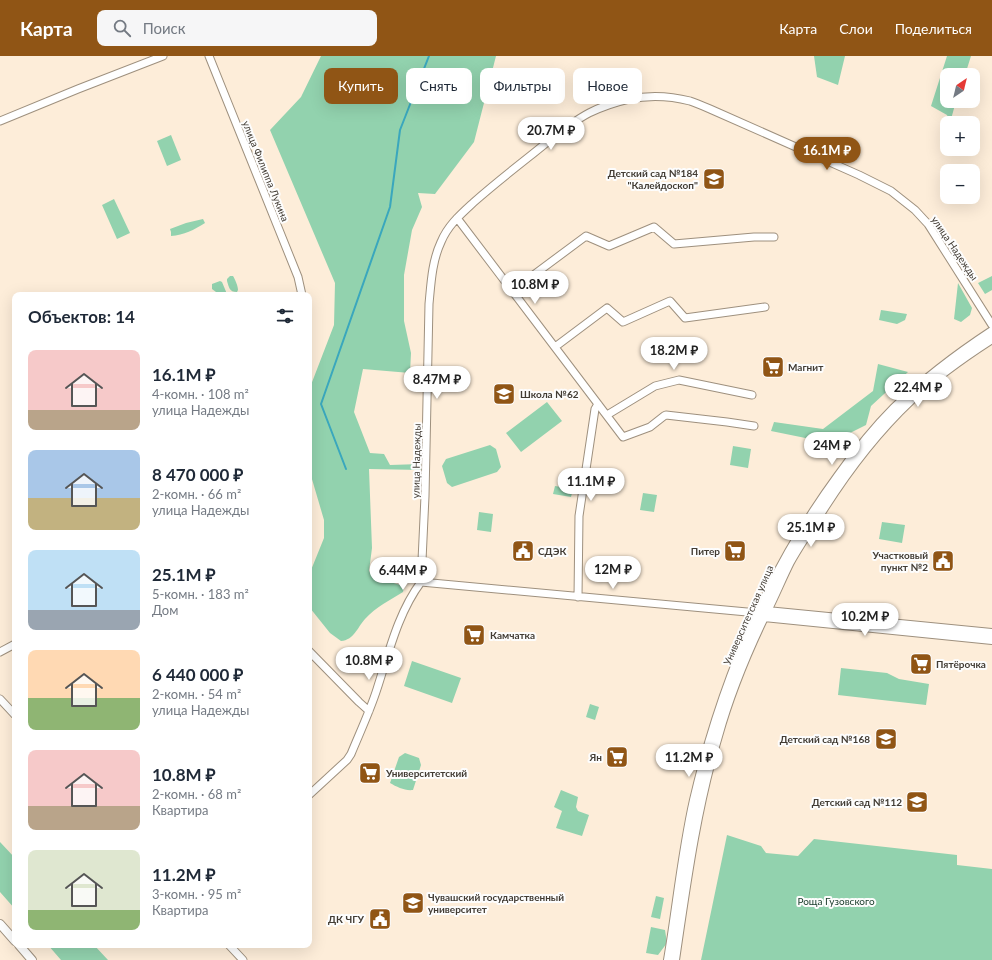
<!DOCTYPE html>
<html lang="ru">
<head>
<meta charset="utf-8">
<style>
  :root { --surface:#fff; --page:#f6f6f7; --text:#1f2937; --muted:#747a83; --accent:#905515 }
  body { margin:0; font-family:Lato,sans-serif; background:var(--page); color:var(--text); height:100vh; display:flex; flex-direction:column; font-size:15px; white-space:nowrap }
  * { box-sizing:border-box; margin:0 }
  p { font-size:13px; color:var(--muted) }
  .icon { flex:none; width:22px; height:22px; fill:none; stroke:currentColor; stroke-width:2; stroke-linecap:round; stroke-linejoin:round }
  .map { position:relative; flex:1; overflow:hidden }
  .panel { position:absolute; left:12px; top:236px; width:300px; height:656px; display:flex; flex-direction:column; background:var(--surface); border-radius:8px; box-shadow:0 4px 16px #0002 }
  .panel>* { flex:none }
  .top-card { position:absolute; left:324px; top:12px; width:380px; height:36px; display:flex; gap:8px }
  .needle { width:26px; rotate:35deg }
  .fabs { position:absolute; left:940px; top:12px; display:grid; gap:8px }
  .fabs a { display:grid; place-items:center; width:40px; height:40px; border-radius:8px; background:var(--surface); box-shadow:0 4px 16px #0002; font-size:20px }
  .price { position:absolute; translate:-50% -34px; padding:0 9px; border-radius:14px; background:#fff; color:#222; font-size:13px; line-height:26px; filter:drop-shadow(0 1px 2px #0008) }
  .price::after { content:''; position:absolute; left:50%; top:24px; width:12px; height:9px; margin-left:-6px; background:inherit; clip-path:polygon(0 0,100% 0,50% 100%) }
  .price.selected { background:var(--accent); color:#fff }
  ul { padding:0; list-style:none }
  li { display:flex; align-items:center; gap:12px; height:100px; padding:0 16px }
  li span { display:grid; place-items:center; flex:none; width:112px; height:80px; border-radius:8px; color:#555 }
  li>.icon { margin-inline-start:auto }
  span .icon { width:48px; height:48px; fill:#fffc; stroke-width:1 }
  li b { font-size:17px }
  h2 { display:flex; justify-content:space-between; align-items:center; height:48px; padding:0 16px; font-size:17px }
  .tag { padding:0 14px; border-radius:8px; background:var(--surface); box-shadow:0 4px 16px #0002; font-size:14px; line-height:36px }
  .tag.selected { background:var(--accent); color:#fff }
  header { display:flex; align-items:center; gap:24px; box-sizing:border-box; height:56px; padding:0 20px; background:var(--accent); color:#fff }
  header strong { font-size:19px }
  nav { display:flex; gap:22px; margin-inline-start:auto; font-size:14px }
  .search { width:280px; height:36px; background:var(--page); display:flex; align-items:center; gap:10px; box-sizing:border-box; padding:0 14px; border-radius:8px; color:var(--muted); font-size:15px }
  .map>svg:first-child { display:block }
  .green { fill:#92d2ae }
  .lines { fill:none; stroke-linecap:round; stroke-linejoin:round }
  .stream { stroke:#3aa7bd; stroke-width:2 }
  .minor-casing { stroke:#9e907e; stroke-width:9 }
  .major-casing { stroke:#9e907e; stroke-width:10 }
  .minor { stroke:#fff; stroke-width:7 }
  .major { stroke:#fff; stroke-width:8 }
  .labels { text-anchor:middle; stroke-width:4; stroke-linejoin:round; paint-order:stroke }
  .street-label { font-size:10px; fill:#423c34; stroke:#fdfdfd }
  .poi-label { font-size:10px; font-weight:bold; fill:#423c34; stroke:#fdfdfd; text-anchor:end }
  .park-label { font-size:10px; fill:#153927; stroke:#fdfdfd }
</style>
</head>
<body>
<header>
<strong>Карта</strong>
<div class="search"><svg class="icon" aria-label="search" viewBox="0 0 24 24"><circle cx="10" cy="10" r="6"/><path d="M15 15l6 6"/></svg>Поиск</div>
<nav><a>Карта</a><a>Слои</a><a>Поделиться</a></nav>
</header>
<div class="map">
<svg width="992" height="904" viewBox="0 0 992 904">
  <rect width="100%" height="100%" fill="#fdedd9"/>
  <path class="green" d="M321,0h175l-22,86 -39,52 -17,-1 4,14 -10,23 -8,45v46l7,32 -1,20 -47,-4 -9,43 16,41 14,1 6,11 31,-1v6l-52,-1 3,79 -3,23 6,6 25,8 4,2 -1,5c-13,8 -27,15 -38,27 -8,9 -11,21 -24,22l-11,-8 -20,-25 -1,-3v-30l15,-37v-18l-15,-51v-79l25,-65 1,-42 -65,-153 31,-33z
    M814,0h31l-7,29 -21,-8z
    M947,0h24l-6,19h-18v26h9l-6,22 -3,-8 -16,-9z
    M171,79l10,25 -14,6 -10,-25z
    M114,143l16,34 -13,6 -15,-34z
    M203,163l2,4c-11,7 -21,12 -34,13v-4l-1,-3 16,-6z
    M230,220h3c2,3 5,10 5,14l-1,2c-8,0 -8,-5 -10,-11v-2z
    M992,220v14l-7,4 -7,-11z
    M220,225l2,1 5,12 -1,1h-6l-8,-6v-5z
    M958,227l14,25 -2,7 -9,7 -7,-3z
    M881,254l26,4 -2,6 -8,4 -18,-4z
    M878,308l30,8 -37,34 -5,19 -36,18 -59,-12 3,-9 49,7 50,-38z
    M547,346l15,19 -41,31 -15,-19z
    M490,389l6,4 5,18 -4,5 -45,15 -5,-4 -5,-17 4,-7z
    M733,390l18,3 -3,19 -18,-3z
    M555,430l18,3 -2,8 -18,-3z
    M643,437l14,2 -3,17 -14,-2z
    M479,456l14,2 -2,18 -14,-2z
    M882,466l23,3 -3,18 -23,-4z
    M412,605l49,17 -9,25 -48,-17z
    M841,612l46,5 12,6 30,5 -3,21 -88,-10z
    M590,648l9,3 -4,13 -9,-3z
    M405,697l14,5 2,7 -8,25c-8,1 -16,-3 -23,-7l9,-26z
    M561,734l17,7 -2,10 2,4 11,4 -7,21 -26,-8 6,-17 -8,-4z
    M727,779l34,11 5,7 32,3 16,-17 143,16v10l35,4v91h-291z
    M0,786l15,16v51l-15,-17z
    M656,840l8,2 -4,21 -9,-2z
    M651,871l14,3 2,13 -9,12 -12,-2z
    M48,889h46l14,15h-47z"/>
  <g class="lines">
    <path class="stream" d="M346,413l-25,-65 69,-197 10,-77 29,-74"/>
    <g class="minor-casing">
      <path id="minor" d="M209,0l89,221 4,18
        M0,65l78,-32 85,-33
        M457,162l166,219 27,-10 14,-11 2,-1 61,7 27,4
        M512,235l74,-55 23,10 45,-19 20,17 80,-7h20
        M555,291l52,-39 16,14 47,-21 15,17 80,-11
        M607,359l48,-29 24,-6 73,15
        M421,526l4,-86 4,-192c2,-21 3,-43 12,-62 7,-17 20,-28 33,-40 18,-16 37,-31 56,-46 19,-15 38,-32 59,-43 12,-6 27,-11 40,-14 20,-4 42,-3 61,2 6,2 13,5 20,8l149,66 32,16 24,19 13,14 64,101
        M421,526l337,31
        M578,541l1,-81 16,-107 3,-5
        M309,595l50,51 10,9
        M0,596l15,-8
        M0,643l15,16
        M309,739l38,-35 4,-6c9,-22 19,-43 26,-65 12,-37 21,-76 44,-107
        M229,889l14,15"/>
    </g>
    <g class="major-casing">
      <path id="major" d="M762,556l5,-1 225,22
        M760,559l4,2 228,23
        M0,868l15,17
        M19,889l13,15
        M668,904c9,-53 14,-107 26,-160 27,-116 73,-227 144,-324 17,-24 35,-47 56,-68 30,-29 63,-54 98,-77
        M675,904c11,-75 21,-151 43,-224 12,-43 29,-84 49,-125 8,-16 15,-33 23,-49 9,-16 19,-31 29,-46 26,-42 56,-82 92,-116 25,-23 53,-43 81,-61"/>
    </g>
    <use href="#minor" class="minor"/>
    <use href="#major" class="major"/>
  </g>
  <defs>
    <g id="school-square" transform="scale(1.15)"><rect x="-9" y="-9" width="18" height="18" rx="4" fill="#905515" stroke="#fdfdfd"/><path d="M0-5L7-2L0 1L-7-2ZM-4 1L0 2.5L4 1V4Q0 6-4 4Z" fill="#fff"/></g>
    <g id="supermarket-square" transform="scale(1.15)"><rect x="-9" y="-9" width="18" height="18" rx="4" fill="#905515" stroke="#fdfdfd"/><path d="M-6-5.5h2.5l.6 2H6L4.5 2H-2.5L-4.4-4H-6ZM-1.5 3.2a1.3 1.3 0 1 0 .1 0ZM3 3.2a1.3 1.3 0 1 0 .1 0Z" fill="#fff"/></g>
    <g id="civic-square" transform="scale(1.15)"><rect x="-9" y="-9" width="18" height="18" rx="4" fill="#905515" stroke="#fdfdfd"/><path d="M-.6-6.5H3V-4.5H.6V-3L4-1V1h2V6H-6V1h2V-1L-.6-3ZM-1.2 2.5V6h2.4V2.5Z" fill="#fff"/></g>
    <g id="university-square" transform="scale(1.15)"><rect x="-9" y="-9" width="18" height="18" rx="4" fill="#905515" stroke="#fdfdfd"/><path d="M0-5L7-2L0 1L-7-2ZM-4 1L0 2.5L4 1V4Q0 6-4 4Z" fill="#fff"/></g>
  </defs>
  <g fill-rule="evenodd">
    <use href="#school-square" x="714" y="123"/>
    <use href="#supermarket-square" x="773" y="311"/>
    <use href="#school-square" x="504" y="338"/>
    <use href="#civic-square" x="523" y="495"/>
    <use href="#supermarket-square" x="735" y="495"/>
    <use href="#civic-square" x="943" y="505"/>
    <use href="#supermarket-square" x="474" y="579"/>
    <use href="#supermarket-square" x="921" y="608"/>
    <use href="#school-square" x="886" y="683"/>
    <use href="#supermarket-square" x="617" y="701"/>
    <use href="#supermarket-square" x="370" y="717"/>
    <use href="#school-square" x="917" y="746"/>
    <use href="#university-square" x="413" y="847"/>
    <use href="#civic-square" x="380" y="863"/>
  </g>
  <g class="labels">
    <g class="street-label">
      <text transform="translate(266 115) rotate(68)" y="4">улица Филиппа Лукина</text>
      <text transform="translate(955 192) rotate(56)" y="4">улица Надежды</text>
      <text transform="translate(416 405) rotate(-89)" y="4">улица Надежды</text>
      <text transform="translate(748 559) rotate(-66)" y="4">Университетская улица</text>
    </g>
    <g class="poi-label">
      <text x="698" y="121">Детский сад №184<tspan x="698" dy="12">"Калейдоскоп"</tspan></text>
      <text x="788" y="315" text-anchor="start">Магнит</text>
      <text x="520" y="342" text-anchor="start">Школа №62</text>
      <text x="538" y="499" text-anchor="start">СДЭК</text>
      <text x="720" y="499">Питер</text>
      <text x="928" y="503">Участковый<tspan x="928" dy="12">пункт №2</tspan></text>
      <text x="490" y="583" text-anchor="start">Камчатка</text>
      <text x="936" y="612" text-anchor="start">Пятёрочка</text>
      <text x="870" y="687">Детский сад №168</text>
      <text x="602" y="705">Ян</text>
      <text x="386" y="721" text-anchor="start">Университетский</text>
      <text x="902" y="750">Детский сад №112</text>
      <text x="428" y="845" text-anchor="start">Чувашский государственный<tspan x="428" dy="12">университет</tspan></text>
      <text x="364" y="867">ДК ЧГУ</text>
    </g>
    <g class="park-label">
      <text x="836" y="849">Роща Гузовского</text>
    </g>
  </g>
</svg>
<div class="fabs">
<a><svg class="needle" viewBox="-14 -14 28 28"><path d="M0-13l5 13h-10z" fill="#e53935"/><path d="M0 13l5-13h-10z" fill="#747a83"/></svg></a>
<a>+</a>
<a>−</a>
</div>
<b class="price" style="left:551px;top:95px">20.7M ₽</b>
<b class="price selected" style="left:827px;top:115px">16.1M ₽</b>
<b class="price" style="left:535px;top:249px">10.8M ₽</b>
<b class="price" style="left:674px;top:315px">18.2M ₽</b>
<b class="price" style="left:437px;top:344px">8.47M ₽</b>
<b class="price" style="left:918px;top:352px">22.4M ₽</b>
<b class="price" style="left:832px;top:410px">24M ₽</b>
<b class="price" style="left:591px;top:446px">11.1M ₽</b>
<b class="price" style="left:811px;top:492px">25.1M ₽</b>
<b class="price" style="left:613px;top:534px">12M ₽</b>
<b class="price" style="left:403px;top:535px">6.44M ₽</b>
<b class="price" style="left:865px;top:581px">10.2M ₽</b>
<b class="price" style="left:369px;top:625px">10.8M ₽</b>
<b class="price" style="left:689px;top:722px">11.2M ₽</b>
<div class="top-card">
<a class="tag selected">Купить</a>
<a class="tag">Снять</a>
<a class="tag">Фильтры</a>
<a class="tag">Новое</a>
</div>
<section class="panel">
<h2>Объектов: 14<svg class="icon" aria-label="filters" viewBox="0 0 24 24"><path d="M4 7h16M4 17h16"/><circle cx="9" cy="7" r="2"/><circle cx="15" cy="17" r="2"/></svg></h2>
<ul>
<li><span style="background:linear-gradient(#f6c9c9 75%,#b9a48a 0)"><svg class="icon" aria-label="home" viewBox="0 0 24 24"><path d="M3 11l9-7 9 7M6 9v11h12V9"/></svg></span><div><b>16.1M ₽</b><p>4-комн. · 108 m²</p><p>улица Надежды</p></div></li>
<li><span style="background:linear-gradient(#a9c7e8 60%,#c2b280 0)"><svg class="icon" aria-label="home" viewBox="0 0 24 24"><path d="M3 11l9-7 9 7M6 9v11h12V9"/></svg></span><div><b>8 470 000 ₽</b><p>2-комн. · 66 m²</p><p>улица Надежды</p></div></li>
<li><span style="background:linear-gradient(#bfe0f5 75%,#9aa5b1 0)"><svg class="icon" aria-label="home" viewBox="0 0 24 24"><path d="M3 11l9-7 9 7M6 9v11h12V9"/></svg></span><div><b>25.1M ₽</b><p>5-комн. · 183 m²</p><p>Дом</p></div></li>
<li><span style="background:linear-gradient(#ffd9b3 60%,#8fb573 0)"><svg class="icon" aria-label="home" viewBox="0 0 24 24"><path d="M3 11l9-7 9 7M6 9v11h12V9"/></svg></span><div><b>6 440 000 ₽</b><p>2-комн. · 54 m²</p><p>улица Надежды</p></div></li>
<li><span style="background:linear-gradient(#f6c9c9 70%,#b9a48a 0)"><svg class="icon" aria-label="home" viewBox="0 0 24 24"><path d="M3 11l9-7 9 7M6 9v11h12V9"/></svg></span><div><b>10.8M ₽</b><p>2-комн. · 68 m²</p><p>Квартира</p></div></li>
<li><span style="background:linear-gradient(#dfe7d0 75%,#8fb573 0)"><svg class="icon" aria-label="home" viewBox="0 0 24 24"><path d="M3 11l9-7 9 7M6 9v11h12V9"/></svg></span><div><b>11.2M ₽</b><p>3-комн. · 95 m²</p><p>Квартира</p></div></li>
</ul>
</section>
</div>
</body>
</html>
